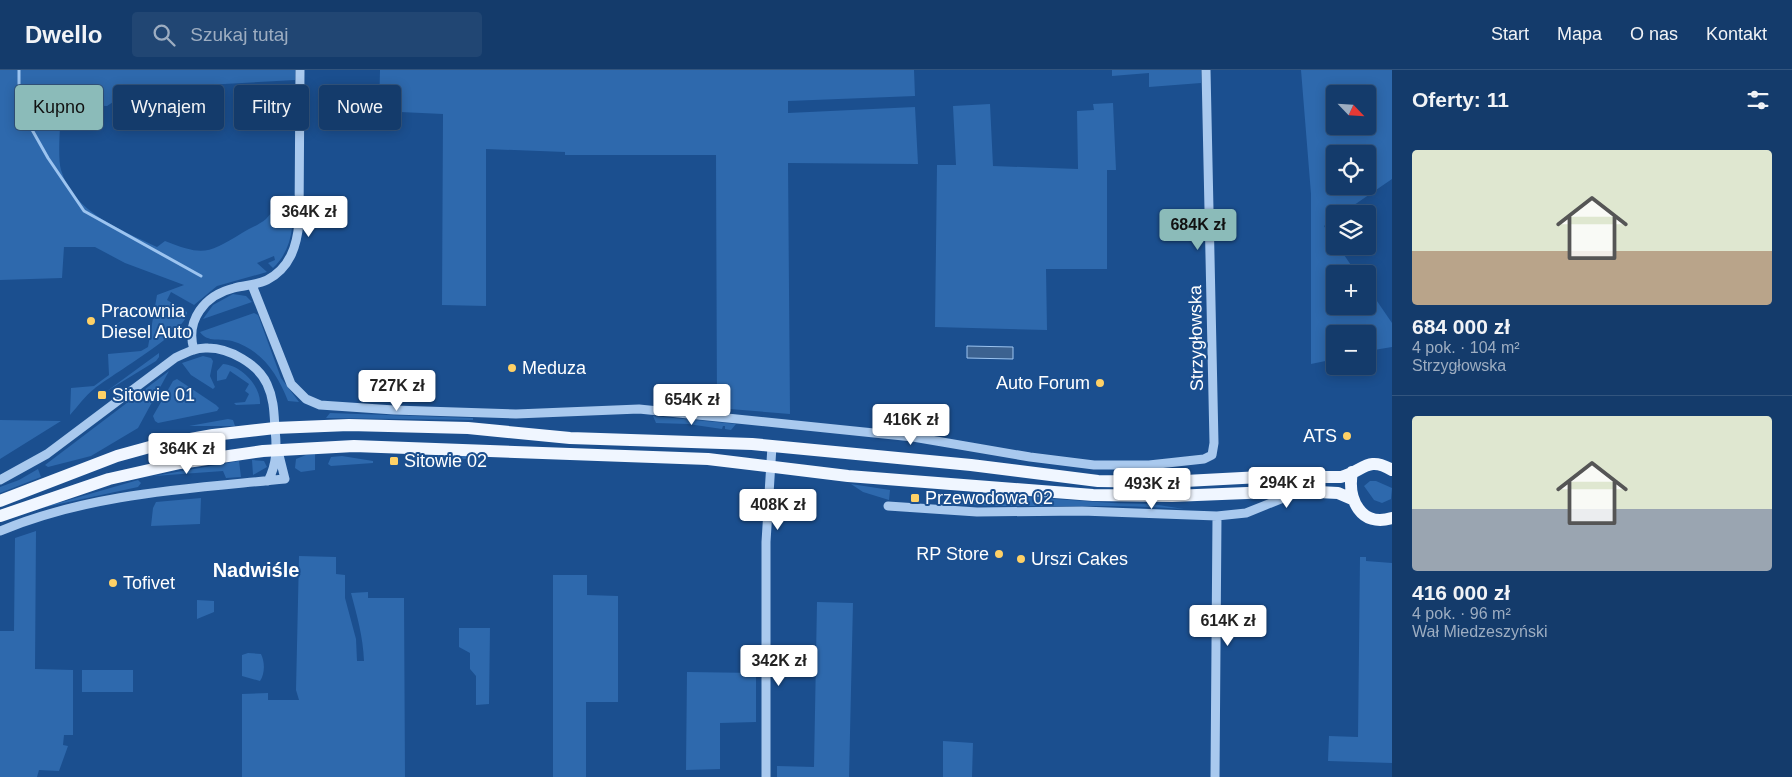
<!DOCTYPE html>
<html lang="pl">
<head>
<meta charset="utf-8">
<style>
  :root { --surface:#143b6b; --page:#214673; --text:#f1f3f6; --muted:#9dadc1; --line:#33557e; --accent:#8bbbb9 }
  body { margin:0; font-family:Helvetica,sans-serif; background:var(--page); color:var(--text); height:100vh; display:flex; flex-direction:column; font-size:19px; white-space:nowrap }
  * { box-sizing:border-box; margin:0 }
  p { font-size:16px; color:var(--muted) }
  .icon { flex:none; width:28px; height:28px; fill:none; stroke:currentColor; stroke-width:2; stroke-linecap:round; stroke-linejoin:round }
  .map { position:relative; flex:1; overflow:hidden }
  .drawer { display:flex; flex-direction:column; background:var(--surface); width:400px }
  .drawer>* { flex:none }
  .hud { position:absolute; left:15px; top:15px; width:475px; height:45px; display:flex; gap:10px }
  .needle { width:32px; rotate:115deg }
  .tools { position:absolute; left:1326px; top:15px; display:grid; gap:10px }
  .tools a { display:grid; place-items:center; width:50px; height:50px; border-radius:5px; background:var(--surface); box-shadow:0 2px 12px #0003,0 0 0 1px var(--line); font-size:25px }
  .price { position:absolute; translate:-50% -42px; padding:0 11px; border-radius:5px; background:#fff; color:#222; font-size:16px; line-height:32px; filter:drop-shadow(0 1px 2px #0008) }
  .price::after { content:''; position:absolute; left:50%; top:30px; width:15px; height:11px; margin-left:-8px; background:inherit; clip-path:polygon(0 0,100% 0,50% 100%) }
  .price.active { background:var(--accent); color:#111 }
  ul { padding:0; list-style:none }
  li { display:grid; align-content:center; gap:10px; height:265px; padding:0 20px }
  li+li { border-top:1px solid var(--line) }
  li span { display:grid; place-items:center; height:155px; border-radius:5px; color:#555 }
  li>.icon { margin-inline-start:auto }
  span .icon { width:90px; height:90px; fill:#fffc; stroke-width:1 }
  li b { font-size:21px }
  h2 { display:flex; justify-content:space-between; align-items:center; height:60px; padding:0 20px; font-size:21px }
  .tag { padding:0 18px; border-radius:5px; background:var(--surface); box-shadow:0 2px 12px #0003,0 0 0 1px var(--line); font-size:18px; line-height:45px }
  .tag.active { background:var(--accent); color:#111 }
  header { display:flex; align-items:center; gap:30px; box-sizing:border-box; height:70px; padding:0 25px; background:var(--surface); border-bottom:1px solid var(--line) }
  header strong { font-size:24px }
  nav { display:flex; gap:28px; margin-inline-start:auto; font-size:18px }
  .search { width:350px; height:45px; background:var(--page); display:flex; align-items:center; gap:12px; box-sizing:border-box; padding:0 18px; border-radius:5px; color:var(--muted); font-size:19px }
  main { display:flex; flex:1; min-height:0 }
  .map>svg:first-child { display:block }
  .green { fill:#2e69ad; fill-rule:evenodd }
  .water { fill:#3c6290; stroke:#9cc4f0 }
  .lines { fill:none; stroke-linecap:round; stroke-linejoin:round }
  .stream { stroke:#9cc4f0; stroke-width:3 }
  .minor { stroke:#a9c9ee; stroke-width:9 }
  .major { stroke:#f0f6ff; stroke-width:12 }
  .poi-dot { fill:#ffd166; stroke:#1b4f8f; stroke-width:2 }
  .labels { text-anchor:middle; stroke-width:4; stroke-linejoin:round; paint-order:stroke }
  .poi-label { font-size:18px; fill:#fff; stroke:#1b4f8f; text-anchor:start }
  .street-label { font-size:18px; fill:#fff; stroke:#1b4f8f }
  .quarter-label { font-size:20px; font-weight:bold; fill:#fff; stroke:#1b4f8f }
</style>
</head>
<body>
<header>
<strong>Dwello</strong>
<div class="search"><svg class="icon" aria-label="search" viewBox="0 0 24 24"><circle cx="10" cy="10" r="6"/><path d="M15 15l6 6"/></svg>Szukaj tutaj</div>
<nav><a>Start</a><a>Mapa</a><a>O nas</a><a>Kontakt</a></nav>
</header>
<main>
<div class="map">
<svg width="1392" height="707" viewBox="0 0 1392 707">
  <rect width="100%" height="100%" fill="#1b4f8f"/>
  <path class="green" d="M0,0h295v10l-162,9 -26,17 -46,-2c0,16 -4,52 0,66 13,43 59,59 96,77l8,-6c38,15 43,13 77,-8 8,-5 17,-8 24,-14l6,-7 3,-16 19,-1c-1,28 0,53 -21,73l-5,-5 7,-3 -1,-4 -17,7 10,9 -50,14 -23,19 -23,-13 -4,8 20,12c2,19 -75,62 -93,77 -9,7 -16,17 -24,26l1,-27 23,-2 15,-11 -1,-21 33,-3 7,-4 9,-52 27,-10 -59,-22 -30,-16h-31l-2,31 -62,2z
    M380,0h534l1,26 -127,5v12l127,-6 3,57 -130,-1 2,251 -73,-6 -1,-253h-151v-3l-79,-3v157l-44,-1 1,-191 -64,-3z
    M1112,0h89v13l-52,4v-14l-37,3z
    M1301,0h91v109l-51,35h-6v4l-11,8 11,16v4h3l19,28h-22v32h33v-18l24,35v24l-24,4v-17h-33v25l-24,5v-170zM1335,24h33v32h-33zM1335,84h33v32h-33z
    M1113,33l3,67h-9v99h-61l1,61 -112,-3 2,-162h19l-3,-59 37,-2 3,62 85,3 -1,-58 17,-1 -1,-6z
    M233,224l13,2 6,6 -49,17 10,-14z
    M254,243l4,2 23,63 18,24 -11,-1c-11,-28 -26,-51 -56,-60 -12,-3 -24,2 -32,-9z
    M159,283v4l-3,4 -49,30z
    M203,286l8,2 2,3 -3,15 5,11 -2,2 -22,-14 -9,-12z
    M223,294c18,1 38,22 37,40l-24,1 -2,-2 11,-1 4,-8 -4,-3 4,-7 -19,-13 -4,8 -9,2v-10z
    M169,301l-31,57 -47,28 -43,11 -3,-2z
    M177,309l39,26 3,3 -2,3 -59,12 -3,-2 -2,-5 20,-35z
    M330,343l143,5v2l-147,-2z
    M653,346l83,8 -5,6 -6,-1v-3h-2l-1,3 -34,-5 -32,-1z
    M228,349l5,1 2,6h-46z
    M0,350l61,1 -61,38z
    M315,384v16l-14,2 -6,-4 1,-9 10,-4z
    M342,386l31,5v2l-42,3 -3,-2 3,-7z
    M438,386h28v3l-54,3v-3z
    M252,390l12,1 3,6 -14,8z
    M239,391l2,16 -15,1 -3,-7 -69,5z
    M38,399l3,8 -41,16v-6l19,-7z
    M138,410l3,3 -3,4 -97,21z
    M1370,411h6l16,7 -1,11 -9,4 -8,-3 -10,-14z
    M851,414l39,6 -1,10 -26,-8z
    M954,422l158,11 40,1 32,5c-77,-6 -154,0 -231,-5z
    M201,428l-1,26 -49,2 2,-18 3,-6z
    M36,461l-1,138 38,1v65h-9l-1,10 5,1 -9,25 -20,-1 -2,7h-37v-146h14l1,-93z
    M299,486l37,1v17l9,1v23l11,41 1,22h7c-1,-25 -7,-45 -13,-68l17,-1v6h36l1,179h-163v-83l26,-1v7h31l-3,-10z
    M1360,487h6v4l26,2v200l-64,-2 1,-25 29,1z
    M553,505h34v20l31,1v106h-32v75h-33z
    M197,530l17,1v11l-17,7z
    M817,532l36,1 -4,174h-72v-11l37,1z
    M459,558h31l-1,76 -13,1v-29l-6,-7v-16l-11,-6z
    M248,583l13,1c4,8 4,20 -1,27l-18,-5v-21z
    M82,600h51v22h-51z
    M687,602l69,1v49l-36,1v46l-34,1z
    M943,671l30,2 -1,34h-29z"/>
  <path class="water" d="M967,276l46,1v12l-46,-1z"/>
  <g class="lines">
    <path class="stream" d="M19,14v-14
      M22,42l26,46 36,53 117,65"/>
    <path class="minor" d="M252,215l39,99 15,15 14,6 74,5 122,4 123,-5 274,28 117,20 64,8h55l55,-6 8,-4 2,-12 -8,-373
      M194,280c-9,-30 11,-55 40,-62 11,-3 23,-3 33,-8 23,-12 30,-34 32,-58l1,-152
      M0,410l47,-26 128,-96c10,-5 21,-11 33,-10 21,0 50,16 59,36 7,15 7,29 8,45 2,19 2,35 -7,52
      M888,436l89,6 105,-1 135,5 29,-3 47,-19
      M0,461c92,-38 187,-42 285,-52l-7,-28
      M766,707v-235l6,-96
      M1215,707l2,-261"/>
    <path class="major" d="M1352,402c-5,27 9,56 40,46
      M0,431l117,-45 40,-11 56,-10 62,-7 74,-3 119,3 102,10 182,6 219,21 127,16 68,1 95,-5h80c22,-5 26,-22 51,-7
      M0,446l109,-37 71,-16 83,-12 91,-5 354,13 140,17 245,19 79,1 126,-5 40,2 14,6"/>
  </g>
  <g class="poi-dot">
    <circle cx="91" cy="251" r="5"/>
    <circle cx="512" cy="298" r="5"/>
    <circle cx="1100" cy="313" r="5"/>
    <rect x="97" y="320" width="10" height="10" rx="2.5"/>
    <circle cx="1347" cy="366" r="5"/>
    <rect x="389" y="386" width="10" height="10" rx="2.5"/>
    <rect x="910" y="423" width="10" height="10" rx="2.5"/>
    <circle cx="999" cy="484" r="5"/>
    <circle cx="1021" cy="489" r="5"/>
    <circle cx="113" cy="513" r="5"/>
  </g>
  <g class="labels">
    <g class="poi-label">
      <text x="101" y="247">Pracownia<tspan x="101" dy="21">Diesel Auto</tspan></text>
      <text x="522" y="304">Meduza</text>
      <text x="1090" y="319" text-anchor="end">Auto Forum</text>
      <text x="112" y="331">Sitowie 01</text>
      <text x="1337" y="372" text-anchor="end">ATS</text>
      <text x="404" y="397">Sitowie 02</text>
      <text x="925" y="434">Przewodowa 02</text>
      <text x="989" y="490" text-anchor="end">RP Store</text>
      <text x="1031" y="495">Urszi Cakes</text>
      <text x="123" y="519">Tofivet</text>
    </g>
    <g class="street-label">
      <text transform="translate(1196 268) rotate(-91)" y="6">Strzygłowska</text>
    </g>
    <g class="quarter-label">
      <text x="256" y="507">Nadwiśle</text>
    </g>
  </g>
</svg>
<div class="tools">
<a><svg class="needle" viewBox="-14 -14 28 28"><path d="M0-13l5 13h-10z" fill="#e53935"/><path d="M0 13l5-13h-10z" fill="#9dadc1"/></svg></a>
<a><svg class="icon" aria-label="locate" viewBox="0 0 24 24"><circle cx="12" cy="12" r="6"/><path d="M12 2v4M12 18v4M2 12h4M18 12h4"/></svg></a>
<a><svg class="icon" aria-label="layers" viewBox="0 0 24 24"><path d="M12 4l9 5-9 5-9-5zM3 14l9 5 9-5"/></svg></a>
<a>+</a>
<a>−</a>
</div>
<b class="price" style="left:309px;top:168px">364K zł</b>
<b class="price active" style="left:1198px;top:181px">684K zł</b>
<b class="price" style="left:397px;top:342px">727K zł</b>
<b class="price" style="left:692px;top:356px">654K zł</b>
<b class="price" style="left:911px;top:376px">416K zł</b>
<b class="price" style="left:187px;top:405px">364K zł</b>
<b class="price" style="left:1287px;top:439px">294K zł</b>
<b class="price" style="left:1152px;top:440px">493K zł</b>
<b class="price" style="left:778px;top:461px">408K zł</b>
<b class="price" style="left:1228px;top:577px">614K zł</b>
<b class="price" style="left:779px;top:617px">342K zł</b>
<div class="hud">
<a class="tag active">Kupno</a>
<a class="tag">Wynajem</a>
<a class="tag">Filtry</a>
<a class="tag">Nowe</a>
</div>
</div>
<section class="drawer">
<h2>Oferty: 11<svg class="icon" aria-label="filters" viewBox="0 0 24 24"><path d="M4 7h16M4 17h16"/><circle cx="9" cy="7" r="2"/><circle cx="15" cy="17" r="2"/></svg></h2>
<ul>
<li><span style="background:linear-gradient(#dfe7d0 65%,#b9a48a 0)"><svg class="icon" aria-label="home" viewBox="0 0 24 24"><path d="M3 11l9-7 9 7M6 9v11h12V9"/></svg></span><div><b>684 000 zł</b><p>4 pok. · 104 m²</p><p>Strzygłowska</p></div></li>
<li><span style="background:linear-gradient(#dfe7d0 60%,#9aa5b1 0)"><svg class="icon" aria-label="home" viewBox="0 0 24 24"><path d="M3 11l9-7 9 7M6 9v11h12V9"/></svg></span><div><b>416 000 zł</b><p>4 pok. · 96 m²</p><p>Wał Miedzeszyński</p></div></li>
</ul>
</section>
</main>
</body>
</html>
